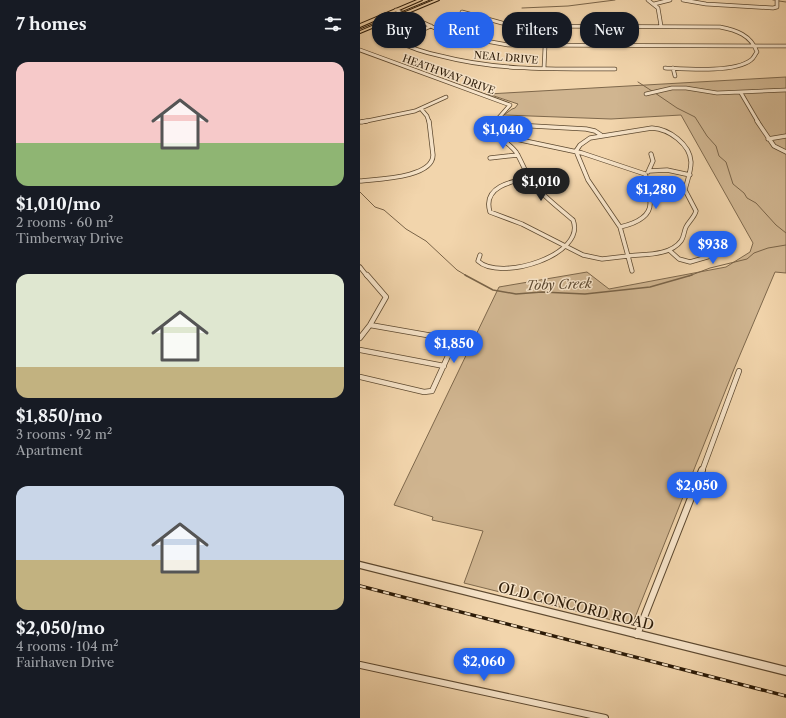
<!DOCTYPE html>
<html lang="en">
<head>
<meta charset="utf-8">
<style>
  :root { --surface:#171b24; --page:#242831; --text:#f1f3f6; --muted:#9ea1a6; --accent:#2563eb }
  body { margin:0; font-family:"Libre Caslon Text",serif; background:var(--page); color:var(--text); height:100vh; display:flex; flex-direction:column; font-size:15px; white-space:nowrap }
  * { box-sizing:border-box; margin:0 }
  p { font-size:13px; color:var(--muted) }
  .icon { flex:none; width:22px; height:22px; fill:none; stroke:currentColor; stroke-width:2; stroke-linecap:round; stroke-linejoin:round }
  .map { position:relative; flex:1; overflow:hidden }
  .details { display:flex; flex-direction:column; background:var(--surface); width:360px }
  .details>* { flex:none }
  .hud { position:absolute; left:12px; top:12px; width:354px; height:36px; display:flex; gap:8px }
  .price { position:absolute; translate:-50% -34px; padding:0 9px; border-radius:14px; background:var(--accent); color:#fff; font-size:13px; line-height:26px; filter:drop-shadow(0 1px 2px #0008) }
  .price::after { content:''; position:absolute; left:50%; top:24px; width:12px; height:9px; margin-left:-6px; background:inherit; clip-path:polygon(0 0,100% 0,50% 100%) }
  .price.current { background:#222; color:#fff }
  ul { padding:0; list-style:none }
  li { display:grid; align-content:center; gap:8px; height:212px; padding:0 16px }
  li span { display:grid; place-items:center; height:124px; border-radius:12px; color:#555 }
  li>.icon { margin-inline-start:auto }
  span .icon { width:72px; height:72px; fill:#fffc; stroke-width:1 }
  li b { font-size:17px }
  h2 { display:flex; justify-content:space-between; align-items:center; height:48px; padding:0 16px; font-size:17px }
  .chip { padding:0 14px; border-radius:16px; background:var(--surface); box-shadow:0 1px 3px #0004; font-size:14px; line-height:36px }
  .chip.current { background:var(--accent); color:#fff }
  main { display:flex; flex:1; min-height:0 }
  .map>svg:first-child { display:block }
  .green { fill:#d0b590; stroke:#7e684c }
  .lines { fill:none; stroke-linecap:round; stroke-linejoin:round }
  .stream-far1 { stroke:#7a6448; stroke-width:1 }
  .stream { stroke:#7a6448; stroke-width:1.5 }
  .minor-far3-casing { stroke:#5d4930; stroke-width:4.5 }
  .minor-far2-casing { stroke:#5d4930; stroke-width:5 }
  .minor-far1-casing { stroke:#5d4930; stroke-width:6 }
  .minor-casing { stroke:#5d4930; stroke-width:8 }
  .tertiary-casing { stroke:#5d4930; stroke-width:2.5 }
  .primary-casing { stroke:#2b1a07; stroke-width:2 }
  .minor-far3 { stroke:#f7e4c9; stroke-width:3 }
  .minor-far2 { stroke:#f7e4c9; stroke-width:3.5 }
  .minor-far1 { stroke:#f7e4c9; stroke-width:4.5 }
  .minor { stroke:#f7e4c9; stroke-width:6 }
  .tertiary { fill:#f7e4c9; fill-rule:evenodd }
  .primary { fill:#f2d5ac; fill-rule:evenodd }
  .tram { stroke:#2b1a07; stroke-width:1 }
  .rail-casing { stroke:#2b1a07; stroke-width:3.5 }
  .rail { stroke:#f7e4c9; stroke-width:2; stroke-dasharray:6; stroke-linecap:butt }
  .labels { text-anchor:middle; stroke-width:3; stroke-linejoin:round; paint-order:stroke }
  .far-street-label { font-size:10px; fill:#2b1a07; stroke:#f7e4c9 }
  .water-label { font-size:13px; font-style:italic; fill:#5f4b33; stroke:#f7e4c9 }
  .near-street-label { font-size:14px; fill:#2b1a07; stroke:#f7e4c9 }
</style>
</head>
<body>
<main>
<section class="details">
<h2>7 homes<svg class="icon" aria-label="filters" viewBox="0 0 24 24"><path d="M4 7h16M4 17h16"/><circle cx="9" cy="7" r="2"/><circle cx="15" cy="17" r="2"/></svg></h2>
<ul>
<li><span style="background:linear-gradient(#f6c9c9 65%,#8fb573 0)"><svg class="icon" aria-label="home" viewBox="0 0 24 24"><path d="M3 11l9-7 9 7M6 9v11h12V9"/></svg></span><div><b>$1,010/mo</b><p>2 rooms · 60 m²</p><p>Timberway Drive</p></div></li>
<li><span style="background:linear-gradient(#dfe7d0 75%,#c2b280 0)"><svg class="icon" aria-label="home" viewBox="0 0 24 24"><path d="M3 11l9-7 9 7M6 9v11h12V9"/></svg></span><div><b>$1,850/mo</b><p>3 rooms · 92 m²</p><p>Apartment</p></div></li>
<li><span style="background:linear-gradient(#c9d6e8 60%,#c2b280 0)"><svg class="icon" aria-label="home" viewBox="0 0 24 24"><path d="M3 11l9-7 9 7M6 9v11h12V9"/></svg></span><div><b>$2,050/mo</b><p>4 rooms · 104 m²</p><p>Fairhaven Drive</p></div></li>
</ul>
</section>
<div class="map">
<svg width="426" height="718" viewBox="0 0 426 718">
  <rect width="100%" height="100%" fill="#f2d5ac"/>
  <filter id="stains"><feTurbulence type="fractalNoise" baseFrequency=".005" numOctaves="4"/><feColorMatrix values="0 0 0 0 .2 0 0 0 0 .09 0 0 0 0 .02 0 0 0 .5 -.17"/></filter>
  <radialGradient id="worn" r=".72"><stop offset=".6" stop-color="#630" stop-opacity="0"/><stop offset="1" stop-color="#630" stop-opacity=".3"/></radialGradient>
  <path class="green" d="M426,77v196l-11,-1 -41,97 -102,256 -168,-42 19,-52 -51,-11 1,-3 -39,-12 105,-218 88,-15 22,17 117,-22 24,-15 3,-9 -72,-128 -70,4 -107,-4 8,-6 3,-1 3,-4 -30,-10z"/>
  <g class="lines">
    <path class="stream-far1" d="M413,0h2
      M419,1l7,1
      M162,8l46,-2 47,-6
      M278,82l14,9
      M295,93l22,15 18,9 12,19 9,10 3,10 7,6 7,22 11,9 3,5 9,5 20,22 10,8
      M0,192l15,15 9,3 22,19 20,12 31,29 10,6
      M329,276l21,-8 37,-9 7,-6 14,-5 18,-3"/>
    <path class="stream" d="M105,275l28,15 23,4 26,-2 43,2 65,-7 42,-12"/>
    <g class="minor-far3-casing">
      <path id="minor-far3" d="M288,0l10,8 3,18
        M323,0l23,4 67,4 4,-1v-7
        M294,4l16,-4
        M36,10l41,19 21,7 50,9 278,1
        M102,12l40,11 25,3 193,1c16,3 31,8 37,25 -2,2 -3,6 -6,8 -17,13 -65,9 -86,8
        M71,26l-29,13 -2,3c12,7 27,11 41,14 57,15 116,13 174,13
        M0,50l150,55 -15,17
        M184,68l2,-42
        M313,68l2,8
        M381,93l17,29
        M286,94l26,-6h14l31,5 69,-3
        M62,110l5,6 2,6
        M2,122l53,-11 31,-14"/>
    </g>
    <g class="minor-far2-casing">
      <path id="minor-far2" d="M397,121l17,25 12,6
        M0,122l7,-1
        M155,125l71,4 9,2 6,4
        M292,128c17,1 38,16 39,34 0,10 -4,19 -6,28l11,21c-2,7 -7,10 -10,16 -2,4 -2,10 -5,14 -11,15 -37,13 -53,15l-8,-29 -32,-47 -12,-29 4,-6 10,-7z
        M139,137l12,1 71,15 63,21
        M408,139l18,-3
        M130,158l28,-3
        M289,171l18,-1 23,5
        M288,172l5,-11 -2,-7
        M170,178c-17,3 -48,8 -40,34l32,12 61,31 19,4 26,-3
        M0,181c17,-2 73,-3 73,-26l-4,-34
        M260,227c13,-3 32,-9 30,-26 -1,-4 -4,-8 -4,-12 -1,-6 2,-10 -1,-15
        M309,250l10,9 11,3 38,-11 1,-5 -9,-7
        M120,255l-2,6c22,21 109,-6 95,-41 -15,-13 -33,-26 -44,-43 -5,-8 -8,-17 -13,-25 -9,-12 -24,-15 -21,-31
        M268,256l4,15
        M0,267l7,9"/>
    </g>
    <g class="minor-far1-casing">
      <path id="minor-far1" d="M0,338l10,-13 16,-28 -19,-22
        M0,350l84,16
        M0,377l64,15 8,-1 21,-46 -9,-7 -74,-13
        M342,471l37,-100"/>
    </g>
    <g class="minor-casing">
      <path id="minor" d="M277,635l65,-165
        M0,665l245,53"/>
    </g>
    <g class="tertiary-casing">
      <path id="tertiary" d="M0,562l426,105v8l-426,-107z"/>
    </g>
    <g class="primary-casing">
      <path id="primary" d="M57,0h5l-62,27v-3z
        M74,0h5l-79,33v-2z"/>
    </g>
    <use href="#minor-far3" class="minor-far3"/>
    <use href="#minor-far2" class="minor-far2"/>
    <use href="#minor-far1" class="minor-far1"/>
    <use href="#minor" class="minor"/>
    <use href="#tertiary" class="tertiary"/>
    <use href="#primary" class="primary"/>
    <path class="tram" d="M0,29l70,-29"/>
    <g class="rail-casing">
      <path id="rail" d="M0,586l426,110"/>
    </g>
    <use href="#rail" class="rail"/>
  </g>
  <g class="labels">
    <g class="far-street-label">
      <text transform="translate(146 57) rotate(5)" y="4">NEAL DRIVE</text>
      <text transform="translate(89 74) rotate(20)" y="4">HEATHWAY DRIVE</text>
    </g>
    <g class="water-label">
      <text transform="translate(199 284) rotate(-2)" y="5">Toby Creek</text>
    </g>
    <g class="near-street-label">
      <text transform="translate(216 606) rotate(14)" y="5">OLD CONCORD ROAD</text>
    </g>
  </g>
  <rect width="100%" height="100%" filter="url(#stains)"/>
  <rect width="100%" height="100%" fill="url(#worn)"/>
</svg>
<b class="price" style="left:143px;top:150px">$1,040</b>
<b class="price current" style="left:181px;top:202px">$1,010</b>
<b class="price" style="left:296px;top:210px">$1,280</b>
<b class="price" style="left:353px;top:265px">$938</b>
<b class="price" style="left:94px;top:364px">$1,850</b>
<b class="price" style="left:337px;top:506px">$2,050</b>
<b class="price" style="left:124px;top:682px">$2,060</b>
<div class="hud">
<a class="chip">Buy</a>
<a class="chip current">Rent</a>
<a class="chip">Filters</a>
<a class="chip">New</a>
</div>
</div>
</main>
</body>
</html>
